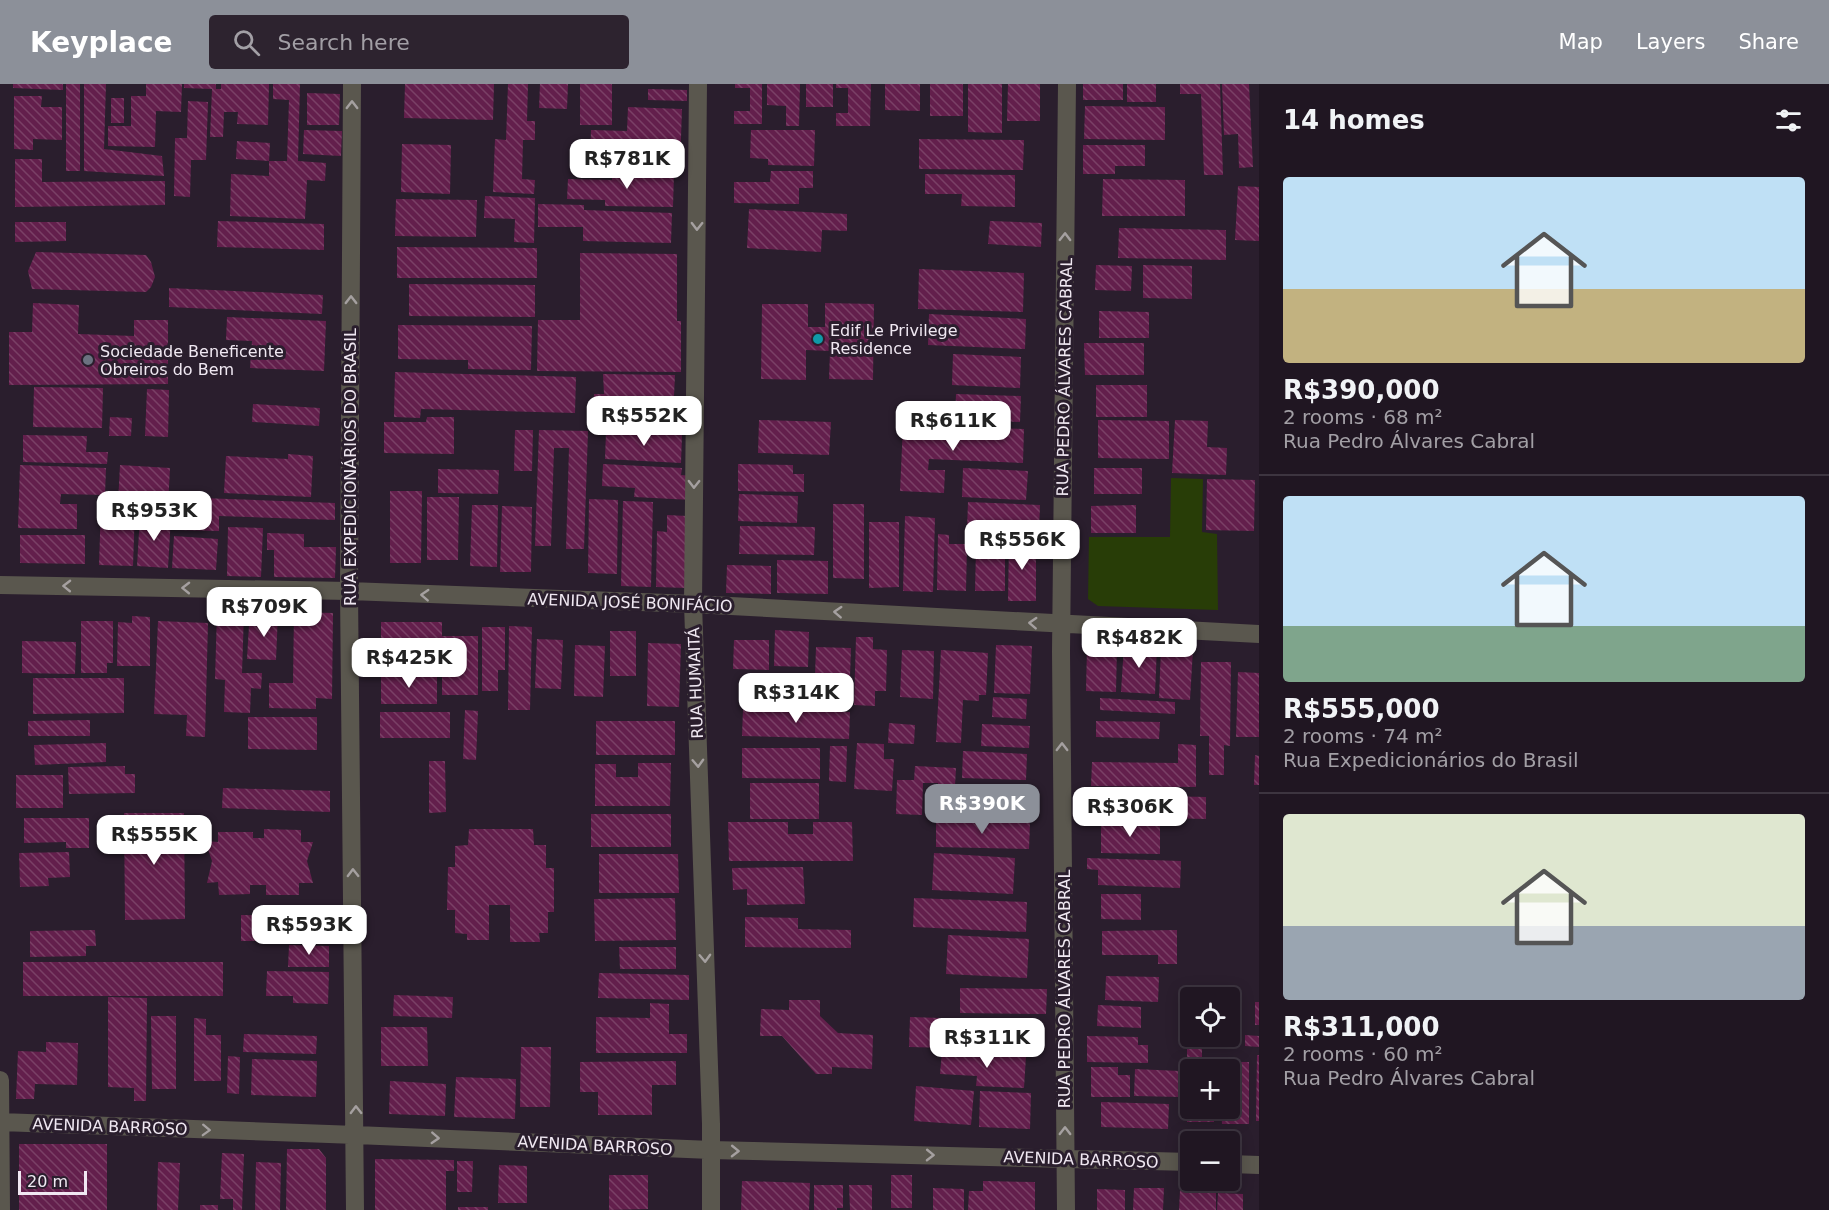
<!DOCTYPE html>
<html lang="en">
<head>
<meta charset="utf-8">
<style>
  :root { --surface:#201622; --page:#2d232f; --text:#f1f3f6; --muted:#a29fa5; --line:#3d3540; --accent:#8c9099 }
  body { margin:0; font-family:"DejaVu Sans",sans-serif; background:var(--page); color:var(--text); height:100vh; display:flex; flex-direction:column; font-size:22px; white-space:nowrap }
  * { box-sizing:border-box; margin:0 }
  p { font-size:20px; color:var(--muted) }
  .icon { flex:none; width:33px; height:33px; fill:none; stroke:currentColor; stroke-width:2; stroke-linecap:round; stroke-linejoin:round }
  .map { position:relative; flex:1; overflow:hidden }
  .sheet { display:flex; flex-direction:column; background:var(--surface); width:570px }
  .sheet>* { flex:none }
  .controls { position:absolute; left:1180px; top:903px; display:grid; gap:12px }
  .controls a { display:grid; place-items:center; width:60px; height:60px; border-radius:6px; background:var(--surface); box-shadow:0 3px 15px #0003,0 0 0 2px var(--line); font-size:30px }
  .scale { position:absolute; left:18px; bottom:15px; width:69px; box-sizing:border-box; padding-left:6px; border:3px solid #f0e8f2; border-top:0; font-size:16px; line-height:21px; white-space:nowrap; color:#f0e8f2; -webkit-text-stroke:4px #2a1e2d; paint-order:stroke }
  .price { position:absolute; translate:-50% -51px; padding:0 14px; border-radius:12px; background:#fff; color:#222; font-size:20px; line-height:39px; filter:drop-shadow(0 2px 3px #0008) }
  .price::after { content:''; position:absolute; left:50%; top:36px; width:18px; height:14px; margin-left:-9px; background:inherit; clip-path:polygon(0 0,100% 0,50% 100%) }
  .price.on { background:var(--accent); color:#fff }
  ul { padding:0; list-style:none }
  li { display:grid; align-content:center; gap:12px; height:318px; padding:0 24px }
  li+li { border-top:2px solid var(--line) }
  li span { display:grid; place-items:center; height:186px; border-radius:6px; color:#555 }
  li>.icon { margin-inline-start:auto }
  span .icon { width:108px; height:108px; fill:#fffc; stroke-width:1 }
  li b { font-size:26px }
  h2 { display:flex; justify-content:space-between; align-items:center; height:72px; padding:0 24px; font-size:26px }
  header { display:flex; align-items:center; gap:36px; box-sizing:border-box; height:84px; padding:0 30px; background:var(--accent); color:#fff }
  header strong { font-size:28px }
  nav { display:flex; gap:33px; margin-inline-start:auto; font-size:21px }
  .search { width:420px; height:54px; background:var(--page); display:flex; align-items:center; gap:15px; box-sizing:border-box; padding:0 21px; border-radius:6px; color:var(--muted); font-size:22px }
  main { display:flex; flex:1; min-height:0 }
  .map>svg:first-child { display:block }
  .grass { fill:#283d07 }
  .building { fill:url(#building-back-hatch) }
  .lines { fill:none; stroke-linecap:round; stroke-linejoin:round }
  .minor { stroke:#5a574e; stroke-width:18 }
  .oneway { stroke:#a5a0a0 }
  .culture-dot { fill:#0f9aa8; stroke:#2a1e2d; stroke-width:2 }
  .worship-dot { fill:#6b7280; stroke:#2a1e2d; stroke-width:2 }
  .labels { text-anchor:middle; stroke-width:6; stroke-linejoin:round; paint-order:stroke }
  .poi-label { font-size:16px; fill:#f0e8f2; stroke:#2a1e2d; text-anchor:start }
  .street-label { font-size:16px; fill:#f0e8f2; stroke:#2a1e2d }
</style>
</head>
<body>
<header>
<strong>Keyplace</strong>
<div class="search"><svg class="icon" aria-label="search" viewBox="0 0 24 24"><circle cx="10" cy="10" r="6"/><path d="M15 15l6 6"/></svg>Search here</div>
<nav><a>Map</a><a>Layers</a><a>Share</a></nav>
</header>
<main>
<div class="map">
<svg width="1259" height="1126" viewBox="0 0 1259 1126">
  <defs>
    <pattern id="building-back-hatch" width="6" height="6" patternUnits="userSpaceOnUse" patternTransform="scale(1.5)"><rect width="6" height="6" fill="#631f4c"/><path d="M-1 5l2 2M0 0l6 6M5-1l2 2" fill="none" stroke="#7a4066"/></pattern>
  </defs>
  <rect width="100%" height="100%" fill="#2a1e2d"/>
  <path class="grass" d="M1171,394l32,1 -1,53 15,2 1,76 -120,-4 -10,-7 1,-62h81z"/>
  <path class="building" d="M13,0h50v6l-50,-2z
    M66,0h14v87h-14z
    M84,0h22l-2,65 58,7 2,20 -80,-5z
    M146,0h36l-1,28 -25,-1 -1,36 -47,-1v-20h23v-30h15z
    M184,0h32v5h5v-5h48l-1,41 -31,-1 1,-12h-14l-1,25h-13l2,-48 -28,-1z
    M273,0h27l-2,77 28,2 -1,18 -18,-1 -2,39 -75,-3 1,-42 38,2v-15h18l2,-61 -16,-1z
    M405,0h89l-1,36 -89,-2z
    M508,0h20l-1,37h8v19h-12l-1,39 13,1 -1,14 -41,-2 2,-53 11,1z
    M540,0h28l-1,25 -28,-1z
    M580,0h32v41h-32z
    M735,0h27v40h-28v-13h16v-23h-15z
    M767,0h33l-1,42h-13v-20l-19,-1z
    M806,0h27v23h-27z
    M836,0h35l-1,42h-34v-13h12v-25h-12z
    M885,0h35v27l-35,-1z
    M930,0h33v32h-33z
    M968,0h34v49l-34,-1z
    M1008,0h32v37h-33z
    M1083,0h40v16h-40z
    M1127,0h29v18h-29z
    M1180,0h40l3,91h-19l-3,-81h-21z
    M1222,0h27l4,83 -14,1 -1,-34 -14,1z
    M648,5l39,1v11l-39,-1z
    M307,9l33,1 -1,31h-32z
    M14,12h28l-1,11h21v33l-29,-1v11l-19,-1z
    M111,14h13v25h-13z
    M188,17l20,1 -2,58h-15l-1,37 -16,-1 1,-58h12z
    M1085,22l80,1v33l-81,-1z
    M628,23l54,2 -2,57 -90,-3 1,-33 36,1z
    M304,46l38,1 -1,25 -38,-2z
    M751,46h64l-1,36 -46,-1v-6l-18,-1z
    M919,55l105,1 -1,30 -104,-1z
    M237,57l33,2 -1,18 -33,-2z
    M402,60l49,1 -1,49 -49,-2z
    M1083,61h62v21h-30v8h-32z
    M15,75h27v23l123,-1v24l-150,2z
    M771,87h42v17h-14v16l-65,-1v-21h36z
    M612,88l62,1 -1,34 -68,-1v-6l-38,-1 1,-20 44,1z
    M925,90l90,1v32l-54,-1 1,-12h-37z
    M1103,95l82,1v36h-83z
    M1238,102l21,1v54l-24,-1z
    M485,112l50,2 -1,45 -20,-1 1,-23 -31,-1z
    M396,115l81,1 -1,37 -81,-1z
    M538,120l46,1v5l88,3 -1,30 -88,-2v-14h-45z
    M749,125l98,5v17l-25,-1 -1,22 -74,-4z
    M218,137l106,3v26l-107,-3z
    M990,137l52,2 -1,24 -53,-3z
    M15,138h51v19l-51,1z
    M1119,144l107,2v30l-108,-2z
    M397,163l140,1v30h-140z
    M36,168l110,3 5,7 4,15 -4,10 -5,5 -114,-3 -4,-18z
    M580,169l97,1v67h4v51l-144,-1 1,-51h42z
    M1096,181l36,1 -1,25 -36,-1z
    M1143,181l49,1v33l-49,-1z
    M919,185l105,4 -1,39 -105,-3z
    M409,200l126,1v32l-126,-1z
    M169,204l154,7 -1,19 -153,-7z
    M33,219l46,2 -1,29 56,2v-16h34v64l-159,1v-53h23z
    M825,219l49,1 -1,76 -44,-1 1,-28 -24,-1v30l-45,-1 1,-75h46v23h17z
    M1099,227l50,1v26h-50z
    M929,230l97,5 -1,30 -97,-4z
    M227,233l99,4 -2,50 -74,-3 2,-27 -26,-1z
    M398,241l134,1 -1,44 -63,-1v-9l-70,-1z
    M1084,259h60v32h-59z
    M953,270l68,3 -1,31 -68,-3z
    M395,288l181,5 -1,36 -154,-4 -1,9 -26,-1z
    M603,290l72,1 -1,21h5l-1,20 14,1v13l-99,-3 1,-33h10z
    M1096,301h51v32h-51z
    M34,303l69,1 -1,40 -69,-1z
    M147,305l22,1 -1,47 -23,-1z
    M956,310l65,2 -1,26 -65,-3z
    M253,320l67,4 -1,18 -67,-4z
    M110,333l22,1 -1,18h-22z
    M427,333h27v37l-70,-1v-31h42z
    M759,336l72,2 -2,33 -71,-2z
    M1098,336l71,1v38l-71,-1z
    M1175,336l33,1 -1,26 20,1 -1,27 -54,-2z
    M903,341l121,4 -1,34 -94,-4 -1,11h17l-1,23 -44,-2z
    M515,346h18l-1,41h-18z
    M539,346l49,1 -4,118h-18l3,-101h-15l-3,98h-16z
    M606,347l76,4 -1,28 -76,-4z
    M23,351l64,1 -1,16h22l-1,12 -84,-2z
    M288,370l25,2 -2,41 -87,-4 2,-37 62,3z
    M603,380l79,4 -1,7 12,1 -1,24 -58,-3 1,-9 -33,-2z
    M738,380l55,1v9h11v18l-66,-1z
    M20,381l86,3 -1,27 -44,-1 -1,10h17v25l-59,-1z
    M120,381l50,3 -2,38 -50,-3z
    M963,384l65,3 -2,29 -64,-3z
    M1094,384h48v26h-48z
    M438,385l61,1 -1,24 -60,-1z
    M1207,395l48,1 -1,51 -48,-1z
    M390,407h32l-1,72h-31z
    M739,410l59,2 -1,27 -59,-2z
    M175,413l160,6v17l-116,-4v15l-45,-1z
    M427,413h32l-1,63h-31z
    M589,415l29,1 -1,74 -29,-1z
    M623,417l30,1 -2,85 -30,-1z
    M968,418l72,3 -1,27 -72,-3z
    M833,420h31v75l-31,-1z
    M472,421h26l-1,62 -27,-1z
    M1136,421v28h-45v-27z
    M101,422l34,2 -2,58 -34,-1z
    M502,422l30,1 -1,65h-31z
    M140,431l31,2 -3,51 -31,-2z
    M667,431l20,1 -1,72 -30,-1 1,-56 10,1z
    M905,432l30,2 -2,74 -30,-1z
    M869,438h30v65l-30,1z
    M740,442l75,1 -1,28 -75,-1z
    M228,443l35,1 -2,49 -34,-1z
    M267,449l37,1v13h32l-1,31 -61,-1v-27h-7z
    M938,450l11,1v9h18l-1,47 -29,-1z
    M20,451h65v29l-65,-1z
    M174,452l44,3 -2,31 -44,-2z
    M1009,456l27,1v60h-28z
    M976,464h29v43h-30z
    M777,476l51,1v33l-51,-1z
    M727,481l44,1v28l-45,-1z
    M217,528l27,1 -2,60h20l-1,16 -10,-1 -1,25 -26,-1 1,-32 -10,-1z
    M261,528l17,1 -2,47 -29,-1 2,-34 11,1z
    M294,528l39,1 -1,86 -16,-1v11l-47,-1v-25h24z
    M132,532l18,1v49h-33l1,-44 14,1z
    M81,537h32v42h-6v10h-26z
    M158,537l50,2 -3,114 -19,-1 1,-21 -33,-1z
    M381,538h61v14h36v59h-36v-28h-27v-23h-11v14h-23z
    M509,542l23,1 -2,83h-22z
    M482,543h23v43h-7v21h-16z
    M775,546l34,2 -1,35 -34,-1z
    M610,547h26v45h-26z
    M856,553h17v12l14,1 -1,41h-11v15l-21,-1z
    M537,555l26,1 -2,49 -26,-1z
    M734,556h35v30l-36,-1z
    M22,557l54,1 -1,32 -53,-1z
    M648,559l33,1 -2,63 -32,-1z
    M575,561l30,1 -2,51 -29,-1z
    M996,561l36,1 -2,48 -36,-1z
    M1124,561l33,1 -2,48 -34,-2z
    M1087,562h30l-1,46 -30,-1z
    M816,563l35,1 -2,58 -35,-2z
    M1161,564l32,1 -3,51 -31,-2z
    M902,566l32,1 -1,48 -33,-2z
    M941,566l47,3 -2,42h-7v6l-16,-1 -2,43 -25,-1z
    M1201,578h30l-1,84 -6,-1v30h-15v-39h-9z
    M1238,588l21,1v64h-23z
    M381,591h56v29h-56z
    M33,594h91v35l-91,1z
    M993,613l34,2 -1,20 -34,-2z
    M1100,614l75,4v12l-75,-4z
    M743,625l107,3 -1,27 -107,-3z
    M465,626l13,1 -2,49 -13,-1z
    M380,628h70v26h-70z
    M248,633h69v33l-69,-1z
    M90,636v16h-62v-15z
    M596,637h79v34h-79z
    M1096,637l64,1 -1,17 -63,-2z
    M889,639l26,2 -1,19 -26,-1z
    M982,640l48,2 -1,22 -48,-2z
    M106,659v19l-71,3 -1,-20z
    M857,659l27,1v15h10l-2,32 -38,-2z
    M1178,660l18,1v42l-105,-1 1,-24 86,1z
    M830,662h17l-1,36 -17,-1z
    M742,664h78v31l-78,-1z
    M963,667l64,3 -1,26 -64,-2z
    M1255,671l4,1v29h-5z
    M429,677h16l1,51 -17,1z
    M638,679h33l-1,43h-75v-42h21v13h22z
    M125,682v8h10v19l-66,1 -1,-27z
    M915,682l41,2 -1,18 71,2 -1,31 -88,-2 1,-34h-15l-1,32 -26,-1 1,-34h17z
    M16,691h47v33h-47z
    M750,699h69v36h-69z
    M223,704l107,3v21l-108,-4z
    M1099,711h43v21h-42z
    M1164,712l42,1v22l-42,-1z
    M124,729h60l1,106 -60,1z
    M591,730h80v33h-80z
    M24,734h65v30h-23v-6l-42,1z
    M936,736l94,3 -1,26 -93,-2z
    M1101,737l59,1v32l-59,-1z
    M728,738h60v12h25v-12h39l1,39h-124z
    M264,745l37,1v12h12l-6,19 6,22h-14v12h-33v-10h-16v9l-31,1 -1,-13 -11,1 5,-22 -7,-20 13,1v-10h35v6h11z
    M469,745h64l1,16h12v23h8v44h-6v21h-9l1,9h-30v-37h-21v35h-22v-6l-12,-1v-23h-8l1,-43h7v-21l13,-1z
    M69,768l1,25 -22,1 1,8 -29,1 -1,-34z
    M934,769l81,5 -2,36 -81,-4z
    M599,770h79l1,39h-80z
    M1087,774l94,3 -1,27 -82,-3v-15l-11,-1z
    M803,783l2,37 -58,1v-16l-14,1 -1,-22z
    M1101,810h40v26l-40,-1z
    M675,814l1,42 -81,1 -1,-42z
    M914,814l113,4 -1,30 -113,-5z
    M241,831l61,1v5l16,1v19h-77z
    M745,833l53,1v11l53,1v18l-106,-1z
    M95,846l1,16h-10v10l-56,1v-26z
    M1177,846v34h-19v-9h-56v-24z
    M948,851l81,4 -2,39 -81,-4z
    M289,861l40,1v21h-41z
    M619,863h57v22h-56z
    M23,878h200v34h-200z
    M267,887l62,1 -1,32 -35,-1v-7h-27z
    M599,889l90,2v25l-91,-2z
    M1106,892l53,1 -1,25 -53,-2z
    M960,904l87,1 -1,25 -86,-1z
    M394,911l59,2 -1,21 -59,-2z
    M108,913l39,1 -1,103h-12v-13l-26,-1z
    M789,916h31v16l18,17 35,2 -1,34 -40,-2v7h-16l-34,-38h-22l1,-27 28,1z
    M1255,918h4v23h-4z
    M650,919l19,1v30h18v19h-91v-36l54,1z
    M1098,921l43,2v21l-44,-2z
    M151,932h25v73h-24z
    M910,933l124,4 -1,29 -124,-3z
    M194,934l12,1v16h15v46h-27z
    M381,943h46l1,39h-47z
    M244,950l73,2 -1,18 -73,-2z
    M1245,951l14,1v11l-14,-1z
    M1087,952l51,1v8h10v18l-61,-1z
    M46,958l32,1 -1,42 -42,-1 -1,15h-18l2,-48 28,1z
    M1187,962h15v20h12v4h-23v38h23v14h-27z
    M521,963h30l-1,60h-30z
    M942,968l84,4 -2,32 -48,-2 1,-10 -37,-2z
    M1257,971h2v66h-3z
    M228,972l12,1 -1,37 -12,-1z
    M252,975l65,2 -1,36 -65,-2z
    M676,977v24h-24v30h-54v-23h-18v-30z
    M1221,978h28v62h-27l-1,-16h9v-38h-9z
    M1091,983h27v8h12v22h-39z
    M1135,985l45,2 -1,26 -45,-1z
    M456,993l60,2 -1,40 -61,-2z
    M390,997l56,3 -1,32 -56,-2z
    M916,1002l58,5 -3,34 -57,-4z
    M980,1007l51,2 -1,36 -51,-2z
    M1101,1018l68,2 -1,25 -67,-2z
    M19,1060h88v66h-88z
    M287,1065h32l7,9v52h-40z
    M222,1069l22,1 -2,56h-9v-11h-13z
    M375,1075l79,1v11h-8v39h-71z
    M457,1077h16l-1,31h-15z
    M158,1078l22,1 -2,47h-21z
    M256,1078l25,1 -1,47h-25z
    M499,1081l28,1v37h-29z
    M609,1091h39v34l-39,1z
    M891,1091h21v33h-21z
    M742,1097l68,2 -1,27h-68z
    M983,1097l52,1v28h-67l1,-19h14z
    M814,1101h29v23h-6v2h-23z
    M849,1101h23v25h-22z
    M933,1104l31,1v21h-31z
    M1134,1104h30l-1,22h-30z
    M1097,1105l28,1v20h-28z
    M1180,1106l36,1v19h-37z
    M1218,1109l25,1v16h-26z
    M200,1121h18v5h-18z
    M458,1123h30v3h-30z"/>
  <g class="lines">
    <path class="minor" d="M352,0l-3,507 6,619
      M698,0l-5,520 18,520v86
      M0,501l349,6 344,13 566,30
      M0,996l1,130
      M0,1038l356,13 355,15 480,12
      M1230,1080l29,1
      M1066,1126l-5,-558 6,-568"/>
  </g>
  <defs><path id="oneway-chevron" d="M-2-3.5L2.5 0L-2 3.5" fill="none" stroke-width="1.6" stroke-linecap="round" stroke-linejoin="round" transform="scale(1.5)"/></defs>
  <g class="oneway">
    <use href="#oneway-chevron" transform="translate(352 21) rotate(-90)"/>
    <use href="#oneway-chevron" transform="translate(697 142) rotate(91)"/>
    <use href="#oneway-chevron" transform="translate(1065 153) rotate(-89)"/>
    <use href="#oneway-chevron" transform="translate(351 216) rotate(-90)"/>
    <use href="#oneway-chevron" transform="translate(694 400) rotate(91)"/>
    <use href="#oneway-chevron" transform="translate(67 502) rotate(-179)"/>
    <use href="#oneway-chevron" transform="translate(186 504) rotate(-179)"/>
    <use href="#oneway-chevron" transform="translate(425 511) rotate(-177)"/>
    <use href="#oneway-chevron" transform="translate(838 528) rotate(-177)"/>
    <use href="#oneway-chevron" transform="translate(1033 539) rotate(-177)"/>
    <use href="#oneway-chevron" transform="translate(1062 663) rotate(-90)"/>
    <use href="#oneway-chevron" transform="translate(698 679) rotate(88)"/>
    <use href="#oneway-chevron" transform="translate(353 789) rotate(-91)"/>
    <use href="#oneway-chevron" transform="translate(705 874) rotate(88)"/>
    <use href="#oneway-chevron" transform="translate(356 1026) rotate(-91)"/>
    <use href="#oneway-chevron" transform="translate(206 1046) rotate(2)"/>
    <use href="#oneway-chevron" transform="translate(1065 1047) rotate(-90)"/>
    <use href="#oneway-chevron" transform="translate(435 1054) rotate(3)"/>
    <use href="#oneway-chevron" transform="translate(735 1067) rotate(1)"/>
    <use href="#oneway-chevron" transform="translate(930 1071) rotate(1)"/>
  </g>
  <circle class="culture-dot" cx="818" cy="255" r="6"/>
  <circle class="worship-dot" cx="88" cy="276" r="6"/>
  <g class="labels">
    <g class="poi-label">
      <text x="830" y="252">Edif Le Privilege<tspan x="830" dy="18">Residence</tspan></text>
      <text x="100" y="273">Sociedade Beneficente<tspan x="100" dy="18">Obreiros do Bem</tspan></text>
    </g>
    <g class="street-label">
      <text transform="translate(1064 293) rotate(-89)" y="6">RUA PEDRO ÁLVARES CABRAL</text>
      <text transform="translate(350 383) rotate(-90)" y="6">RUA EXPEDICIONÁRIOS DO BRASIL</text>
      <text transform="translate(630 518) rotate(2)" y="6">AVENIDA JOSÉ BONIFÁCIO</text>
      <text transform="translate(695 599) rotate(-92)" y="6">RUA HUMAITÁ</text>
      <text transform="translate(1064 905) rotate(-90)" y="6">RUA PEDRO ÁLVARES CABRAL</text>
      <text transform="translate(110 1042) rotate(2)" y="6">AVENIDA BARROSO</text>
      <text transform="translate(595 1061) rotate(3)" y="6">AVENIDA BARROSO</text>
      <text transform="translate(1081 1075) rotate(2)" y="6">AVENIDA BARROSO</text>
    </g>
  </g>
</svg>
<div class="controls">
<a><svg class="icon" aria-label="locate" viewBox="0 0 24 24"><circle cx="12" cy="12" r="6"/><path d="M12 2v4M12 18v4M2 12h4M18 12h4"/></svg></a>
<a>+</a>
<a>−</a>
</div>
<div class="scale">20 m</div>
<b class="price" style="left:627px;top:106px">R$781K</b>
<b class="price" style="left:644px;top:363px">R$552K</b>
<b class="price" style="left:953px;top:368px">R$611K</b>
<b class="price" style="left:154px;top:458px">R$953K</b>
<b class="price" style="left:1022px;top:487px">R$556K</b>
<b class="price" style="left:264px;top:554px">R$709K</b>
<b class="price" style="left:1139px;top:585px">R$482K</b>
<b class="price" style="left:409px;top:605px">R$425K</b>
<b class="price" style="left:796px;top:640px">R$314K</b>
<b class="price on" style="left:982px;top:751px">R$390K</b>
<b class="price" style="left:1130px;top:754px">R$306K</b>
<b class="price" style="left:154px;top:782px">R$555K</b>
<b class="price" style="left:309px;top:872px">R$593K</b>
<b class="price" style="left:987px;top:985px">R$311K</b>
</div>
<section class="sheet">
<h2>14 homes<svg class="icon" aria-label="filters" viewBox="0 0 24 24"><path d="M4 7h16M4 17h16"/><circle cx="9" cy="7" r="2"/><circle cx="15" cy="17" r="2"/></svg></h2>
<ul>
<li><span style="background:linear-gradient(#bfe0f5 60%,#c2b280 0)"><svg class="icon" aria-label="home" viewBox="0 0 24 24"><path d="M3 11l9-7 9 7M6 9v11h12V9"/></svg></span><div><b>R$390,000</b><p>2 rooms · 68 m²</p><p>Rua Pedro Álvares Cabral</p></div></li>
<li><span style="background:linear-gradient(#bfe0f5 70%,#7fa58c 0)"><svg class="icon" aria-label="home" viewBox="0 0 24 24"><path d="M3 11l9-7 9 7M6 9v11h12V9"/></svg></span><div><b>R$555,000</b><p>2 rooms · 74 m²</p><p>Rua Expedicionários do Brasil</p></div></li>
<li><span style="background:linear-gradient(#dfe7d0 60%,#9aa5b1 0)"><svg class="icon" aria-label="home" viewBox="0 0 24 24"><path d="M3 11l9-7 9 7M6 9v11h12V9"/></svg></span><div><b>R$311,000</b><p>2 rooms · 60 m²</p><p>Rua Pedro Álvares Cabral</p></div></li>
</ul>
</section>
</main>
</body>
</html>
